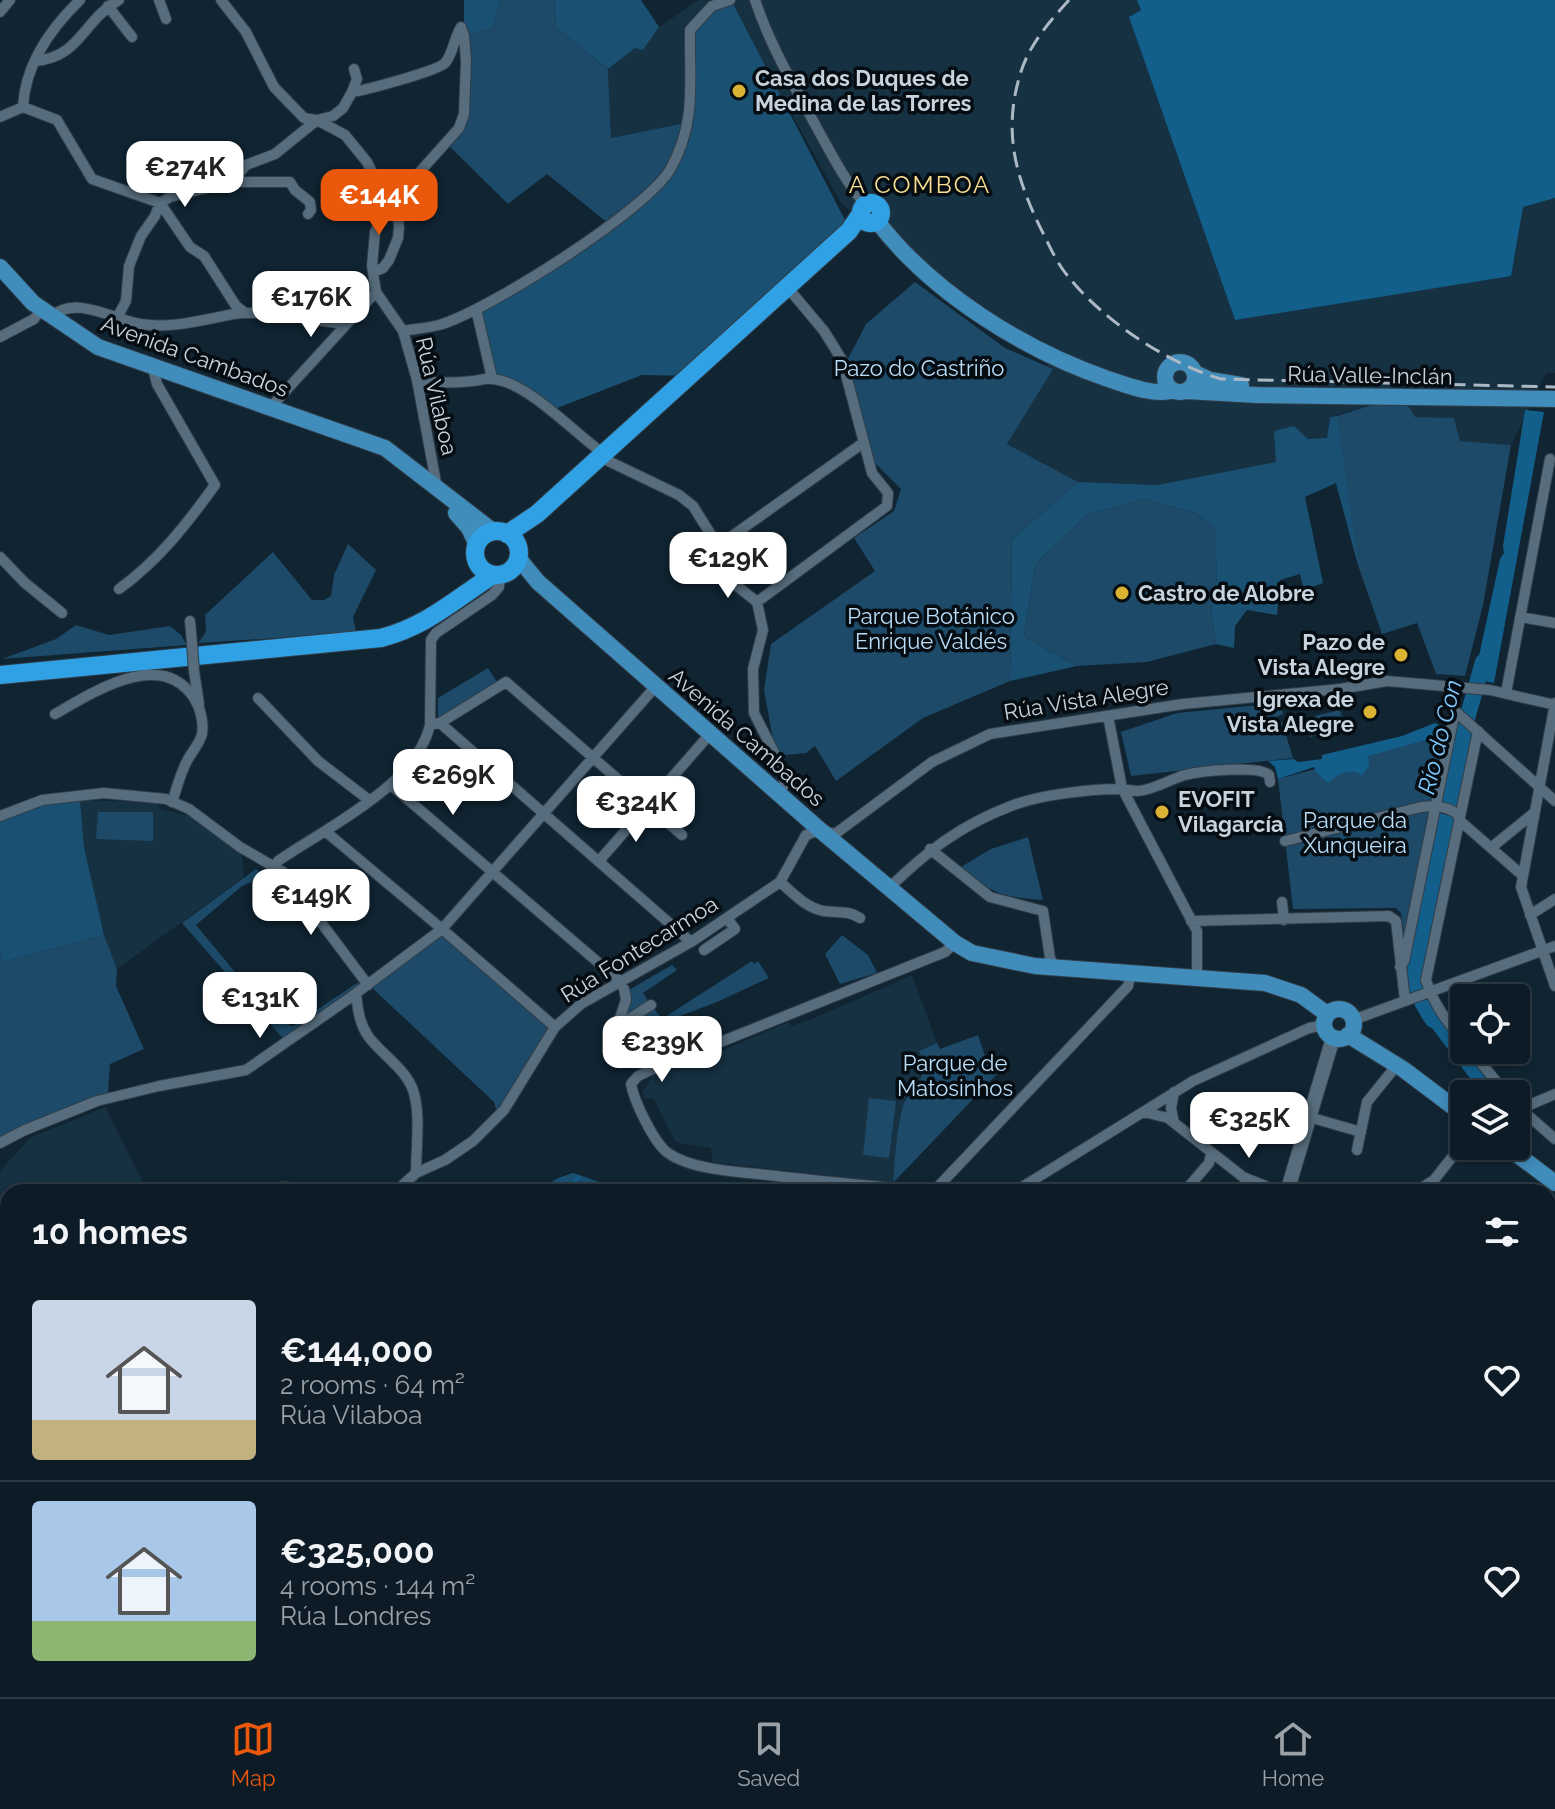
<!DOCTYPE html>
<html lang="en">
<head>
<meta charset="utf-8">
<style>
  :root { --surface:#0c1b26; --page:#15242e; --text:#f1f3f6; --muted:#9aa1a7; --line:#2c3943; --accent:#ea580c }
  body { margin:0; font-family:Raleway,sans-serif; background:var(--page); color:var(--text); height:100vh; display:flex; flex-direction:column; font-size:30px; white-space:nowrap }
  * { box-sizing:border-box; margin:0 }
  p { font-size:26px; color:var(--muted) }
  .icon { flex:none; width:44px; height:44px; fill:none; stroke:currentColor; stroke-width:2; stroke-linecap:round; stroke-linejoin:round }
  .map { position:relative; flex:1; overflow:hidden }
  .drawer { position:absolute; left:0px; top:1184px; width:1556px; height:514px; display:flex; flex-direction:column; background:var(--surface); border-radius:24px 24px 0 0; box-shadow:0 4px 12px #0003,0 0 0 2px var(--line) }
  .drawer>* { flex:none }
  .tools { position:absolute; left:1450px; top:984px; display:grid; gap:16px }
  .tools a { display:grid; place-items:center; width:80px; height:80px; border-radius:8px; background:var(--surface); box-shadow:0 4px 12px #0003,0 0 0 2px var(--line); font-size:40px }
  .price { position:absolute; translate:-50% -68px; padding:0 18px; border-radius:16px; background:#fff; color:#222; font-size:26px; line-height:52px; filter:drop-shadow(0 2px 4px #0008) }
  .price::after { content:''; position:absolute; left:50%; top:48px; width:24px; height:18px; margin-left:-12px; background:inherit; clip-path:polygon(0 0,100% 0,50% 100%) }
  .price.current { background:var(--accent); color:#fff }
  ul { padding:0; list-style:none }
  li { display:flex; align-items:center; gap:24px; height:200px; padding:0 32px }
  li+li { border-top:2px solid var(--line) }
  li span { display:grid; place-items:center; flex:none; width:224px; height:160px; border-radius:8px; color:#555 }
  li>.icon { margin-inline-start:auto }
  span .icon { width:96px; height:96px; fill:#fffc; stroke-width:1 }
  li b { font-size:34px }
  h2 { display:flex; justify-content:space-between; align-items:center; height:96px; padding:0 32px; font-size:34px }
  .tab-bar { display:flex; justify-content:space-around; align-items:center; height:112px; border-top:2px solid var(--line); background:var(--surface); font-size:22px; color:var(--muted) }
  .tab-bar a { display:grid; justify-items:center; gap:4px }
  .tab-bar .current { color:var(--accent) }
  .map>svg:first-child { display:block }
  .built { fill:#163142 }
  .green { fill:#1d4a68 }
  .forest { fill:#1a5072 }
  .water { fill:#135f8b }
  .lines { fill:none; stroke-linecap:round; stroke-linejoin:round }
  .stream { stroke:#135f8b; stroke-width:3 }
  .river { stroke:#135f8b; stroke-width:16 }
  .street-casing { stroke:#303d48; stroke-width:12 }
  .secondary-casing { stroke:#303d48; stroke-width:16 }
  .primary-casing { stroke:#303d48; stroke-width:18 }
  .highway-casing { stroke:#303d48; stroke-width:20 }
  .street { stroke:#576d7d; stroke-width:10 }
  .secondary { stroke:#576d7d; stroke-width:14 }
  .primary { stroke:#408cbb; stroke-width:16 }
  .highway { stroke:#31a1e5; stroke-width:18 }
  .rail { stroke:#acb9c4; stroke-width:3; stroke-dasharray:16 8; stroke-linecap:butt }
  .street-bridge-casing { stroke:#303d48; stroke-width:12; stroke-linecap:butt }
  .street-bridge { stroke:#576d7d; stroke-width:10 }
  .poi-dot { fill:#dab333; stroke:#050c12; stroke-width:3 }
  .labels { text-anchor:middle; stroke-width:7; stroke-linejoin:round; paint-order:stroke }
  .poi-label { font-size:22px; font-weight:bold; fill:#c7d3dd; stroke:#050c12; text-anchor:start }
  .street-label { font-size:22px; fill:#c7d3dd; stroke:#050c12 }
  .park-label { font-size:22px; fill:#bbdef8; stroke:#050c12 }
  .neighbourhood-label { font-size:24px; letter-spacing:2px; fill:#f9de91; stroke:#050c12 }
  .water-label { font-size:24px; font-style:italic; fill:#7fc8fc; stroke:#050c12 }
</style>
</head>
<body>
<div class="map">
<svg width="1555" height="1697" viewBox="0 0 1555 1697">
  <rect width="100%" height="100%" fill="#102432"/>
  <path class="built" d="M698,0h439l4,10 -12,7 106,303 288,-113 32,-9v175h-9l-35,72 -51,-4 -6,-23 -39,-1 -37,-14 -48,14 -3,21 -19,1 -32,23 -119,23 -79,-3 -71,-38 45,-75 -37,-32 -88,-65 -86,-69 -89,-160 -62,79 -79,16 -3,-69 27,-21 8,2 16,-23z
    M80,800l77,2 3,7 30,7 49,36 3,3 2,22 -127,92 -13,-34 -20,-88z
    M912,975l25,68 -18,8 5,17 -4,13 -19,28 -8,74 -181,-21 -1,-14 -33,-5 -4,-3 -20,-41h-9l-3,-7 11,-17 75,-27 61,-26 2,4 21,-7z
    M105,1107l37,74 -9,11h-125v128l-3,4 -5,-4v-149l30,-33z"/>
  <path class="green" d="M501,0h53l2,27 52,42 3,69 79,-16 -20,48 -61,54 -62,-50 -39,30 -61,-60 17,-30v-78l28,-8z
    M915,282l90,66 48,21 -46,75 71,38 -66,57 -2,142 -87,37 -87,63 -21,-35 -9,7 -30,3 -12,-66 7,-46 104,-73 -21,-33 40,-27 7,-22 -25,-25 -13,-21 -21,-83 7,-3 17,-33z
    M1378,403l29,1 8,13 39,1 6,23 51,4 -28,160 -18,71 -29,-2 -19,-51 -35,11 -23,-66 -23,-85 1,-67z
    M1144,499l52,14 20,14 1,50 -6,33 5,34 -69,18 -70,4 -53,-29 11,-72 51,-50z
    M348,544l28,26 -23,47 3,16 -158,10 8,-11 -1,-17 68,-63 39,48h12l7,-4 3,-21z
    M76,625l33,10 61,-9 11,9 6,10 -185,14 54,-20z
    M488,668l9,14 -59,36v-20z
    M1281,703l2,11 -9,4 2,5 6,-1 11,36 -162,18 -10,-44 56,-19z
    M1340,710l7,19 -37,8 -4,-19z
    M1447,734l-43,205 -3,-26 -5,-5 -103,1 -15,-130z
    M98,812h55v29l-57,-2z
    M1028,837l15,63c-44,-3 -50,-7 -84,-32l32,-19z
    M256,869l9,7 -23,10 -46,39 79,95 18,6 64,-43 12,2 73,-56 113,98 -57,89 -4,-14 -125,-117 -82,57 -7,-7 -98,-112z
    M104,935l13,34 -1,17 28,63 -34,15 -2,29 -108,45v-186l3,10z
    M842,935l26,20 9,18 -37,11 -15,-30z
    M752,961l2,3 4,-3 11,17 -52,24 -100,38 -1,-9 37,-24 9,12z
    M672,965l5,5 -34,23 7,11 -30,19 7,-32z
    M978,1035l11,33 8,6 -104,109c2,-23 3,-47 8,-70 5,-28 31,-25 18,-62l18,-8 3,6z
    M869,1098l27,3 -7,57 -26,-3z
    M8,1654v36h58l-7,7h-59v-38z"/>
  <path class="forest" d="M464,0h37l-9,28 -28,8z
    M554,0h87l18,27 -16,23 -8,-2 -27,21 -52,-42z
    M731,0l115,222 -155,154 -49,-1 -90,35 -60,-32 -16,-69 133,-85 61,-54 20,-62v-78l22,-24z
    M1337,416l22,153 -23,-86 -31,14 18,86 -19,7 -4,-16 -20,6 -3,35 -30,-5 -12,16 -1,22 -18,-4 -5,-34 6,-33 -2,-50 -19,-14 -52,-14 -58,16 -51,50 -11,72 53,29 -67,15 2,-142 66,-57 79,3 119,-23 -2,-31 20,-5 14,13 19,-1 3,-21z
    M42,800h38l4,47 20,88 -101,27 -3,-10v-139z
    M573,1173l32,11 -9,8h-55v-4l17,-10z"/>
  <path class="water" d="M1137,0h418v198l-32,9 -12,69 -276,44 -106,-303 12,-7z
    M1525,410l19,2 -50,271 -20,-4 26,-120 4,-6 -1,-7z
    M1456,719l17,15 -16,74 -19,-5z
    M1435,723l13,6 -1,5 -79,22 1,10 -7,9c-13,-8 -24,-1 -34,8l-11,-10 -3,-6 -36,12 -3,-12 -7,-6 26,-2 4,3 24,-3v-4l80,-19z
    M1435,812l20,5 -33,159 1,6 -15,6 -3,-22z
    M1430,1002l30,45 39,47h-17l-66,-87z"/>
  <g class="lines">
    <path class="stream" d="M564,1192l15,-15
      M0,1651l8,-3"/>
    <path class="river" d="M1459,747l24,-85
      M1410,965c4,19 11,39 23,55"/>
    <g class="street-casing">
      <path id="street" d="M159,0l7,19
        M221,0l25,32 28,55 30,31 13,2 28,15 22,27 20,41 11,15 1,9 -1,11 -9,22 -6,8 -10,4
        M755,0c15,46 40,87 63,130 14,25 28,53 47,74
        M108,6l24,31
        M0,12l10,-12
        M35,61c46,-4 47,-40 84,-61
        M352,92l5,-13 -3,-10
        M23,107l34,13 35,59 68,24 30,44 14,9 32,50 8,6
        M0,117l23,-10c2,-42 27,-78 57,-107
        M232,182h58l5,8 15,12 1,8 -3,4
        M476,309l16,69
        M118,316l8,-15 3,-35 12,-30 14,-20 5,-13 10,-6 62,-15 14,-17 29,-11 42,-34 16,-4 10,-8 9,-16c14,-2 85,-21 93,-29 8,-9 9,-25 16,-36l3,9 2,25 -2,53 -5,14 -42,47 -30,28 -12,29 -3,34 4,26 27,39 14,49 20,108
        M51,317c24,-23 63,3 89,7 25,4 50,-1 74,-6 10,-2 21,-5 31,-5 32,-1 67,7 99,11
        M403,331c11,-2 24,-3 36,-6 47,-13 210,-116 232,-157 26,-47 18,-87 19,-138l22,-24 18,-6
        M0,337l34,-18 8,-10
        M417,380c18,4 37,3 56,1 5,0 12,-3 18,-2 35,1 84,55 113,75
        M270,408l106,-116
        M600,457l79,38 14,11 25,40 14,36 25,20 6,28 -10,39 1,44 31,61 -1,11 -6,7
        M718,546l145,-103
        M0,557l25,26 37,30
        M119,589c39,-28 67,-64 96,-104l-58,-101 -4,-16
        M757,602l130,-96 1,-13 -16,-20 -30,-113 -18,-29 -36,-43
        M1520,617l35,6
        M190,621l2,22
        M194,671l5,33
        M1506,693l44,-234
        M258,698l60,63 51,39
        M1555,703l-34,184 34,99
        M55,714c37,-21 106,-67 139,-16 6,9 10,24 8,36 -2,9 -11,19 -15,27 -7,13 -10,27 -15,41
        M1108,716l14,72 75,143v46
        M440,723l251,219
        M433,724l7,-1 66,-41 176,153
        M392,786l229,196
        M0,816l42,-16 62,-7 62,6 23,10 51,38 43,25 85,113
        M1459,820l63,55
        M325,831l117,98 113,98
        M1285,841l136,-34c14,-2 28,-1 39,9
        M1492,847l43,-35
        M930,849l60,48 53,14 7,47 4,8
        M599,861l111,-127
        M275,866l3,-5c49,-34 138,-75 152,-136l1,-85 5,-7 56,-38 7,-8 1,-12
        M780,882c14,12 25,25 43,29 14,2 25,-1 37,7
        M889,888c38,-37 72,-63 122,-82 27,-11 79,-17 109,-17 6,0 12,2 18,2 16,-1 32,-12 47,-16 16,-4 73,-10 84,0l1,7
        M1282,902l2,18
        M1530,915l25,-16
        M1191,921l198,-5 7,5 9,80
        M704,950l31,-21 -8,-11
        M1400,967l4,-6 51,-250 100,90
        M624,989l2,11 -9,27 34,-22
        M356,994c2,15 3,29 12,42 14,19 37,32 45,54 8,24 3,57 3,83
        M1353,1020l202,-74
        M1464,1042c-16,-19 -30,-37 -38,-62l52,-249
        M1470,1050l37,44
        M1174,1092l-3,16 3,15
        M1516,1105l39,34
        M1520,1109l35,-15
        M1144,1112l24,6 75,59 37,15
        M1309,1117l52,15
        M0,1143l25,-13 72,-29 62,-15 87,-16 105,-73 91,-68 214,-243
        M1357,1150l10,-48 30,-37
        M260,1192l25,-5 31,5
        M395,1192l21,-19 29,-13 28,-19 31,-31 51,-83 26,-23 110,-62 89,-60 26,-47 14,-5 15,4 97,-72 58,-28 193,-30 157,-15 47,-8 103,9 65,15
        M932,1192c-54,-6 -109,-10 -164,-17 -29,-3 -76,-5 -100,-22 -14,-10 -34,-52 -37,-69l7,-8 15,-7 292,-117 10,-9
        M933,1192l195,-206 3,-14
        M1014,1192l179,-111 116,-53 15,-3
        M1184,1192l25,-29 2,-9
        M1415,1192l19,-12 30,-38
        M1548,1309l7,-9
        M0,1335l8,4
        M0,1358l8,-3
        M1548,1396l7,-5
        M0,1474l8,-3
        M1548,1521l7,7
        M0,1556l8,-8
        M548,1690l6,7
        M850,1690l1,7
        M1379,1690l3,7
        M1544,1690l2,7
        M59,1697l7,-7
        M281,1697l1,-7
        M632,1697l2,-7
        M1128,1697l4,-7"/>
    </g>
    <g class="secondary-casing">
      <path id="secondary" d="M1287,1192l46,-154
        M691,1697l8,-7"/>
    </g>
    <g class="primary-casing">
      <path id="primary" d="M877,221c55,72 147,129 231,158 21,7 43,16 65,12
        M0,267l33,36 65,44 287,101 109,84
        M1165 377a15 15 0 1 1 30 0a15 15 0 1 1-30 0Z
        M1195,373l15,7 31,5
        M1186,391l71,4 298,4
        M456,513l13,15 8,17
        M519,559l19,23 282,248 135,113 17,10 63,13 230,17 36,12 26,19
        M1324 1024a15 15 0 1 1 30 0a15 15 0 1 1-30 0Z
        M1348,1035l55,34 61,46
        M1506,1146l49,37"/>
    </g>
    <g class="highway-casing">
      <path id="highway" d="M861 213a10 10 0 1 1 20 0a10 10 0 1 1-20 0Z
        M475 553a22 22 0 1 1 44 0a22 22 0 1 1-44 0Z
        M507,534l30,-20 312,-283 11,-16
        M0,675l381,-37c46,-12 73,-38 112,-63"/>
    </g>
    <use href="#street" class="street"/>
    <use href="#secondary" class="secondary"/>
    <use href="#primary" class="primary"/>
    <use href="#highway" class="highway"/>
    <path class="rail" d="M1069,0c-20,22 -41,46 -49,75 -18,59 -3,106 23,158 7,14 14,30 24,42 35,45 100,88 154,104l334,8"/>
    <g class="street-bridge-casing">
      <path id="street-bridge" d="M192,643l2,28"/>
    </g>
    <use href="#street-bridge" class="street-bridge"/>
  </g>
  <g class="poi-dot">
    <circle cx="739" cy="91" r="8"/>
    <circle cx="1122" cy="593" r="8"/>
    <circle cx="1401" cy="655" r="8"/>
    <circle cx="1370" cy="712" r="8"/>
    <circle cx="1162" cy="812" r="8"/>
  </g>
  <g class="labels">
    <g class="poi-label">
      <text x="755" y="86">Casa dos Duques de<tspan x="755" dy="25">Medina de las Torres</tspan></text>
      <text x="1138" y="601">Castro de Alobre</text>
      <text x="1385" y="650" text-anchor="end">Pazo de<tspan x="1385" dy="25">Vista Alegre</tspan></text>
      <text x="1354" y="707" text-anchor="end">Igrexa de<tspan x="1354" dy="25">Vista Alegre</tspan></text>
      <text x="1178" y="807">EVOFIT<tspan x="1178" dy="25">Vilagarcía</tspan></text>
    </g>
    <g class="street-label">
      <text transform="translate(195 356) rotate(20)" y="8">Avenida Cambados</text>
      <text transform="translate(1370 375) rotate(1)" y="8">Rúa Valle-Inclán</text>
      <text transform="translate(437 396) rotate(77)" y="8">Rúa Vilaboa</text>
      <text transform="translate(1086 699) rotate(-9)" y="8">Rúa Vista Alegre</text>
      <text transform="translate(747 737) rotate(41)" y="8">Avenida Cambados</text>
      <text transform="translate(639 949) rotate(-32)" y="8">Rúa Fontecarmoa</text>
    </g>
    <g class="park-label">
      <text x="919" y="376">Pazo do Castriño</text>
      <text x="931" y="624">Parque Botánico<tspan x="931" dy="25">Enrique Valdés</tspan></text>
      <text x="1355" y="828">Parque da<tspan x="1355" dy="25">Xunqueira</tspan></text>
      <text x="955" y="1071">Parque de<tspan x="955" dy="25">Matosinhos</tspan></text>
    </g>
    <g class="neighbourhood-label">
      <text x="920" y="193">A COMBOA</text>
    </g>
    <g class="water-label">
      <text transform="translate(1440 737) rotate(-76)" y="8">Río do Con</text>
    </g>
  </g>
</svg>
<div class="tools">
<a><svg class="icon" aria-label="locate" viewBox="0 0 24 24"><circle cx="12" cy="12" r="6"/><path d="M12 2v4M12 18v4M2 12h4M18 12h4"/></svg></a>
<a><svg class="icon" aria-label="layers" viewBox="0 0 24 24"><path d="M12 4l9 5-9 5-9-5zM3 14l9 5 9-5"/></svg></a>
</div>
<b class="price" style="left:185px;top:209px">€274K</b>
<b class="price current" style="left:379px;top:237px">€144K</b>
<b class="price" style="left:311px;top:339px">€176K</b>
<b class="price" style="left:728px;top:600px">€129K</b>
<b class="price" style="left:453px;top:817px">€269K</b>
<b class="price" style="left:636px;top:844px">€324K</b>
<b class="price" style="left:311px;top:937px">€149K</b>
<b class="price" style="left:260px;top:1040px">€131K</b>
<b class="price" style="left:662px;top:1084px">€239K</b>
<b class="price" style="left:1249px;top:1160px">€325K</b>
<section class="drawer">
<h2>10 homes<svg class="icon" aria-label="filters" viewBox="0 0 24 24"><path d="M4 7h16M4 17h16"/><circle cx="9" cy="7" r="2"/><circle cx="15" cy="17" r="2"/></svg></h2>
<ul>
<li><span style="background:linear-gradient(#c9d6e8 75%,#c2b280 0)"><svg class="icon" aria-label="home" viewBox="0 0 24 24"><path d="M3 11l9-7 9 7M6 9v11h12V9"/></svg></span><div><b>€144,000</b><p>2 rooms · 64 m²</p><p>Rúa Vilaboa</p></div><svg class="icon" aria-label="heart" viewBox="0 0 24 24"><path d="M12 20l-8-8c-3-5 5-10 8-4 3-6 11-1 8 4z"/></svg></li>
<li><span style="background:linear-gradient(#a9c7e8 75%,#8fb573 0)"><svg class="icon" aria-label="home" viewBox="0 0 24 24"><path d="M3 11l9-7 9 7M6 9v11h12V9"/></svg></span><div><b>€325,000</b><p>4 rooms · 144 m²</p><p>Rúa Londres</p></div><svg class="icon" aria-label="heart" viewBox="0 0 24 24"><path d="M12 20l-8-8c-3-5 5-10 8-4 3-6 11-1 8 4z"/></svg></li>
</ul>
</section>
</div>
<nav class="tab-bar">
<a class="current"><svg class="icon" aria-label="map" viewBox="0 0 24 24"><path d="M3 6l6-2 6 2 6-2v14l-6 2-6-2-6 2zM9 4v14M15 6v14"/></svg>Map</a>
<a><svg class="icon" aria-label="saved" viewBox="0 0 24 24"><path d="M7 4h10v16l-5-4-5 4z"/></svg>Saved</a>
<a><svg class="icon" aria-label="home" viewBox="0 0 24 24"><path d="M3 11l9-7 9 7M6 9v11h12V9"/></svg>Home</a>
</nav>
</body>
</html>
